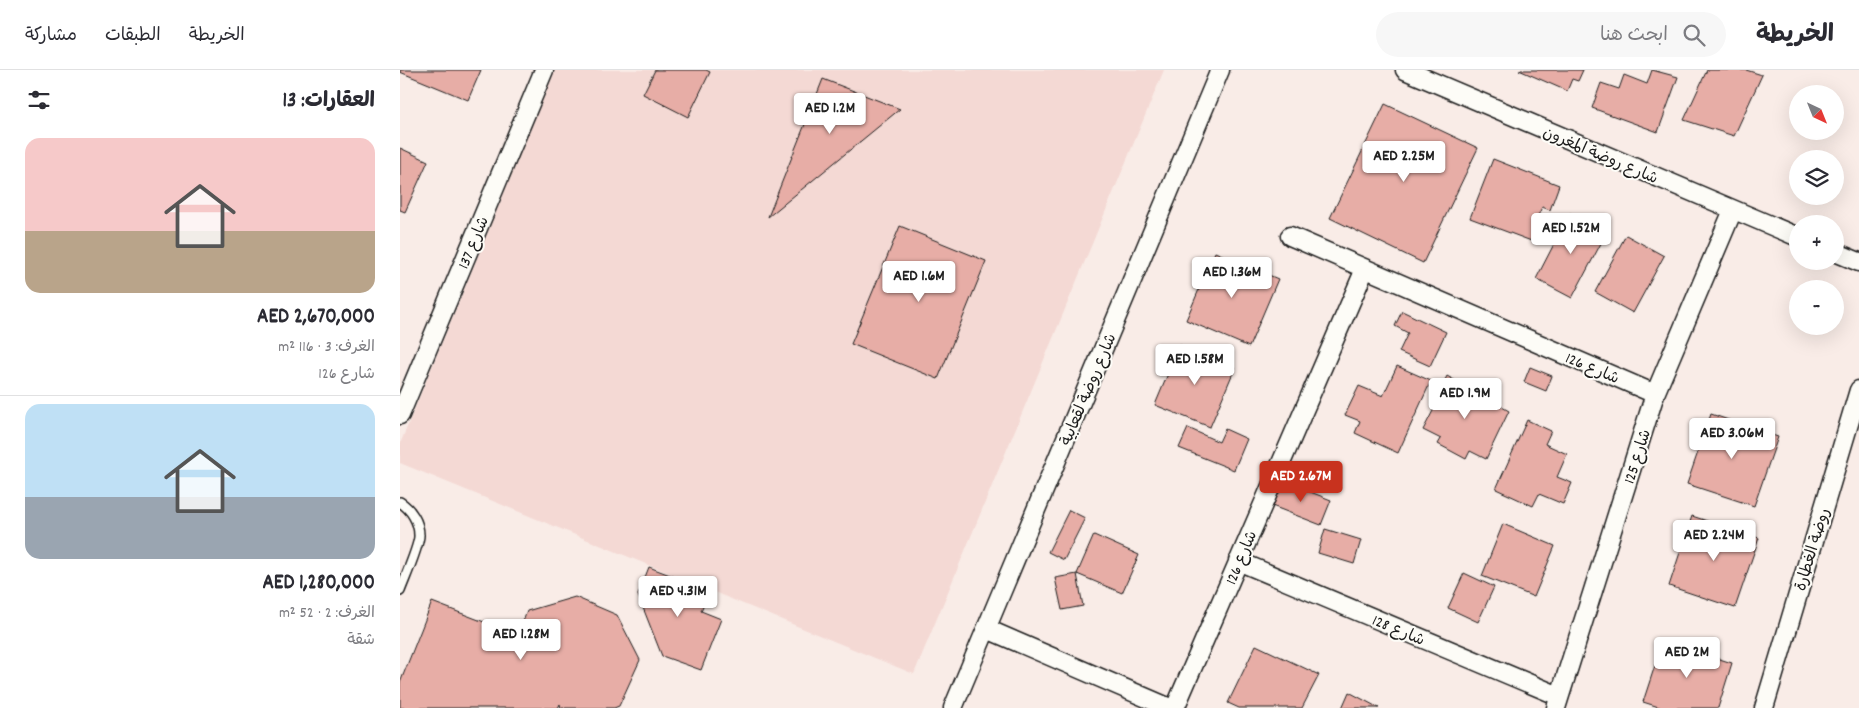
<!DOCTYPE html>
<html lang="ar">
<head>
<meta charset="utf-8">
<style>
  :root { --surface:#fff; --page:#f7f7f7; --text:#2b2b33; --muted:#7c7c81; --line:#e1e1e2; --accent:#c8321e }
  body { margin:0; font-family:Dekko,"Playpen Sans Arabic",sans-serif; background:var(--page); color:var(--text); direction:rtl; height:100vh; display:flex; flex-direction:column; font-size:19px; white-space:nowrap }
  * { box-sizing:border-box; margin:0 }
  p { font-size:16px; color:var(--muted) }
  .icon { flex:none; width:28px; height:28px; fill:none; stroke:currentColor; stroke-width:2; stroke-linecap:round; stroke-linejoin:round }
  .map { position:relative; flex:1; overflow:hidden; direction:ltr }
  .panel { display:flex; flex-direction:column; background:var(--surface); width:400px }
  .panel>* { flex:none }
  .needle { width:32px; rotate:137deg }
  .tools { position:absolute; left:1389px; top:15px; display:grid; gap:10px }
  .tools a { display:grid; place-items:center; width:55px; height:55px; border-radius:50%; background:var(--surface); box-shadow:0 5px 20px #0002; font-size:25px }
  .price { position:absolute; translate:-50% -42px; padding:0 11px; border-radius:5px; background:#fff; color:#222; font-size:16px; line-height:32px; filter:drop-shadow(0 1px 2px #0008) }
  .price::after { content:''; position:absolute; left:50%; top:30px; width:15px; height:11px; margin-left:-8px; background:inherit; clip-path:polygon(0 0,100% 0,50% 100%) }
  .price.selected { background:var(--accent); color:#fff }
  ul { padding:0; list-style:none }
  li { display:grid; align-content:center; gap:10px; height:265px; padding:0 25px }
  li+li { border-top:1px solid var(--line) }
  li span { display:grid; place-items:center; height:155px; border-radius:15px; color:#555 }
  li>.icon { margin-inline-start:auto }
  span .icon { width:90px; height:90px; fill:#fffc; stroke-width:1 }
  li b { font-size:21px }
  h2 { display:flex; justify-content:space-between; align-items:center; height:60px; padding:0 25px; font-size:21px }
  header { display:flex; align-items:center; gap:30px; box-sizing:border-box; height:70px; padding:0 25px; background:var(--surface); border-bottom:1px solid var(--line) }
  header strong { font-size:24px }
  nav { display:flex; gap:28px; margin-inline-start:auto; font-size:18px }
  .search { width:350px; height:45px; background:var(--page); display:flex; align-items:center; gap:12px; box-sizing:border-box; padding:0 18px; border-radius:28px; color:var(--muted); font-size:19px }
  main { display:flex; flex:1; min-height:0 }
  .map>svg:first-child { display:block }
  .built { fill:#f4d9d4 }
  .building { fill:#e7ada6; stroke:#1c1c1c }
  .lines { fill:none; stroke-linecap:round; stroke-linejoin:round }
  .service-casing { stroke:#1c1c1c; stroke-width:12 }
  .minor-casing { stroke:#1c1c1c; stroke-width:21 }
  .service { stroke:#fdfcf7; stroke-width:9 }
  .minor { stroke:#fdfcf7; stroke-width:18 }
  .labels { text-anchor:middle; stroke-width:4; stroke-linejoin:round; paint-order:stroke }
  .street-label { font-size:16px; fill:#1c1c1c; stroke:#fdfcf7 }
</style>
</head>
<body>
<header>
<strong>الخريطة</strong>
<div class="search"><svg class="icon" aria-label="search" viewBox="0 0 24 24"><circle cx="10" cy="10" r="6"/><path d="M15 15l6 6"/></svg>ابحث هنا</div>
<nav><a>الخريطة</a><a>الطبقات</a><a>مشاركة</a></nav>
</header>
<main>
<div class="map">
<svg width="1459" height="638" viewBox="0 0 1459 638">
  <rect width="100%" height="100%" fill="#f9ece7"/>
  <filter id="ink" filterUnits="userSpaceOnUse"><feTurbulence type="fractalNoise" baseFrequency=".02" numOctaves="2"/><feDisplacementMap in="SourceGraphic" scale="10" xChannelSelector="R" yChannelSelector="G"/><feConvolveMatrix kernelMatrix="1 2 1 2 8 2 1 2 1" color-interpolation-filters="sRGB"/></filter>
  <g filter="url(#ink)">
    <path class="built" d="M155,0h609l-250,604 -514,-211v-19z"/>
    <path class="building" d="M0,0h81l-13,30 -68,-28z
      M255,0h51l4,2 -22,45 -45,-23z
      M1119,0h64l-5,11 -6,-2 -5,12z
      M1252,0l26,7 -20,55 -66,-24 9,-25 18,6 5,-14 23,9z
      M1307,0h39l16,5 -28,61 -50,-16z
      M423,9l77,30 -132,108z
      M985,34l93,44 -55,115 -93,-45z
      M0,78l28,13 -23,51 -5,-2z
      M1093,89l66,26 -9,25 -8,-3 -6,13 5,6 -7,16 -64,-24z
      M1170,143l37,19 -35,66 -36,-19z
      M500,156l86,35 -48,118 -87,-35z
      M1226,165l38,21 -31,57 -38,-21z
      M815,182l63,27 -29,68 -63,-27z
      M1002,241l44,21 -16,34 -31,-14 9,-19 -13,-7z
      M780,275l55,23 -25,59 -55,-22z
      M997,296l34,15 -33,72 -43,-20 5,-12 -15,-6 14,-29 24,10z
      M1130,297l22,9 -6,15 -22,-9z
      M1047,306l62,35 -23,48 -16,-8 -4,8 -28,-15 3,-5 -18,-9 13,-25 -3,-1z
      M1311,344l67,23 -24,69 -67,-22z
      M1127,350l24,11 -6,13 22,10 -10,23 15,6 -9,21 -24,-10 -6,12 -37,-17z
      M788,358l31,14 6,-13 22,10 -13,31 -55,-22z
      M882,411l49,19 -10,25 -49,-19z
      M669,440l16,8 -21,42 -16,-8z
      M1292,446l67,22 -24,70 -66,-22z
      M1103,454l52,22 -21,51 -52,-21z
      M925,459l36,11 -7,24 -36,-11z
      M694,465l45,20 -17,38 -45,-19z
      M249,497l60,23 -8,21 20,8 -20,51 -39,-14 -24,-61z
      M1064,503l30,14 -16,35 -30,-14z
      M677,504l6,32 -21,4 -7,-32z
      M175,527l42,18 23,45 -21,46 -5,2h-53l-1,-4 -2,4h-158v-25l32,-81 86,33 9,-24z
      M1263,571l69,22 -14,45h-56l-19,-6z
      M856,575l63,30 -17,33h-63l-11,-5z
      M949,622l30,16h-37z"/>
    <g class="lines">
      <g class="service-casing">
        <path id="service" d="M0,432c11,7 19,20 19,33 1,9 -15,45 -19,56"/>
      </g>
      <g class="minor-casing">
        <path id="minor" d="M1005,0l393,167
          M890,166l365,158
          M1435,182l24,10
          M0,345l144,-345
          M838,491l321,135
          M587,559l183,79
          M553,638l267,-638
          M775,638l190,-439
          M1156,638l99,-314 78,-184
          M1364,638l95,-318"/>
      </g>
      <use href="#service" class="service"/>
      <use href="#minor" class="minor"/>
    </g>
  </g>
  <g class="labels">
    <g class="street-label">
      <text transform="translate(1201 84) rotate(23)" y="6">شارع روضة المغرون</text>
      <text transform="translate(72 172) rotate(-67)" y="6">شارع 137</text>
      <text transform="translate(1193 297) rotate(23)" y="6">شارع 126</text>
      <text transform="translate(687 319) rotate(-67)" y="6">شارع روضة لقعابية</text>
      <text transform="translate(1236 386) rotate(-72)" y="6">شارع 125</text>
      <text transform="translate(1411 479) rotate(-73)" y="6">روضة الغطارة</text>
      <text transform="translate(840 487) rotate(-67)" y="6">شارع 126</text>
      <text transform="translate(999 559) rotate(23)" y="6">شارع 128</text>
    </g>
  </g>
</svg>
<div class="tools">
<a><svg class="needle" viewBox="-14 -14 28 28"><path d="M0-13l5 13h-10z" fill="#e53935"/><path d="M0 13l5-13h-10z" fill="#7c7c81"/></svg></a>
<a><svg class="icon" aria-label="layers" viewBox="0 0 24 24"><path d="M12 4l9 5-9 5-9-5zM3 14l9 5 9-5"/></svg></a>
<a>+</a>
<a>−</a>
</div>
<b class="price" style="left:430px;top:65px">AED 1.2M</b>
<b class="price" style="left:1004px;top:113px">AED 2.25M</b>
<b class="price" style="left:1171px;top:185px">AED 1.52M</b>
<b class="price" style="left:832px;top:229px">AED 1.36M</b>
<b class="price" style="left:519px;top:233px">AED 1.6M</b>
<b class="price" style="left:795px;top:316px">AED 1.58M</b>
<b class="price" style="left:1065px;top:350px">AED 1.9M</b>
<b class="price" style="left:1332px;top:390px">AED 3.06M</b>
<b class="price selected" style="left:901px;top:433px">AED 2.67M</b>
<b class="price" style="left:1314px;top:492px">AED 2.24M</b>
<b class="price" style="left:278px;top:548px">AED 4.31M</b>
<b class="price" style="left:121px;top:591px">AED 1.28M</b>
<b class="price" style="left:1287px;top:609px">AED 2M</b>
</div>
<section class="panel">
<h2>العقارات: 13<svg class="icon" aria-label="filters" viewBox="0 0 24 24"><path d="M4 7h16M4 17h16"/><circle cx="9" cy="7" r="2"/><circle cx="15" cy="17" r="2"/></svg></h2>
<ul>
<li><span style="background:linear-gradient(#f6c9c9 60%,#b9a48a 0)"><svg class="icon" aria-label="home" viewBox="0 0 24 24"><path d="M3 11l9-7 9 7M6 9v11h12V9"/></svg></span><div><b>AED 2,670,000</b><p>الغرف: 3 · 116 m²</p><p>شارع 126</p></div></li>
<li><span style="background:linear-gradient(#bfe0f5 60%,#9aa5b1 0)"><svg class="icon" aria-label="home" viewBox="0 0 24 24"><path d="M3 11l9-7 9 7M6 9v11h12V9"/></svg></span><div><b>AED 1,280,000</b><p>الغرف: 2 · 52 m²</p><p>شقة</p></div></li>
</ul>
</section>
</main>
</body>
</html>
